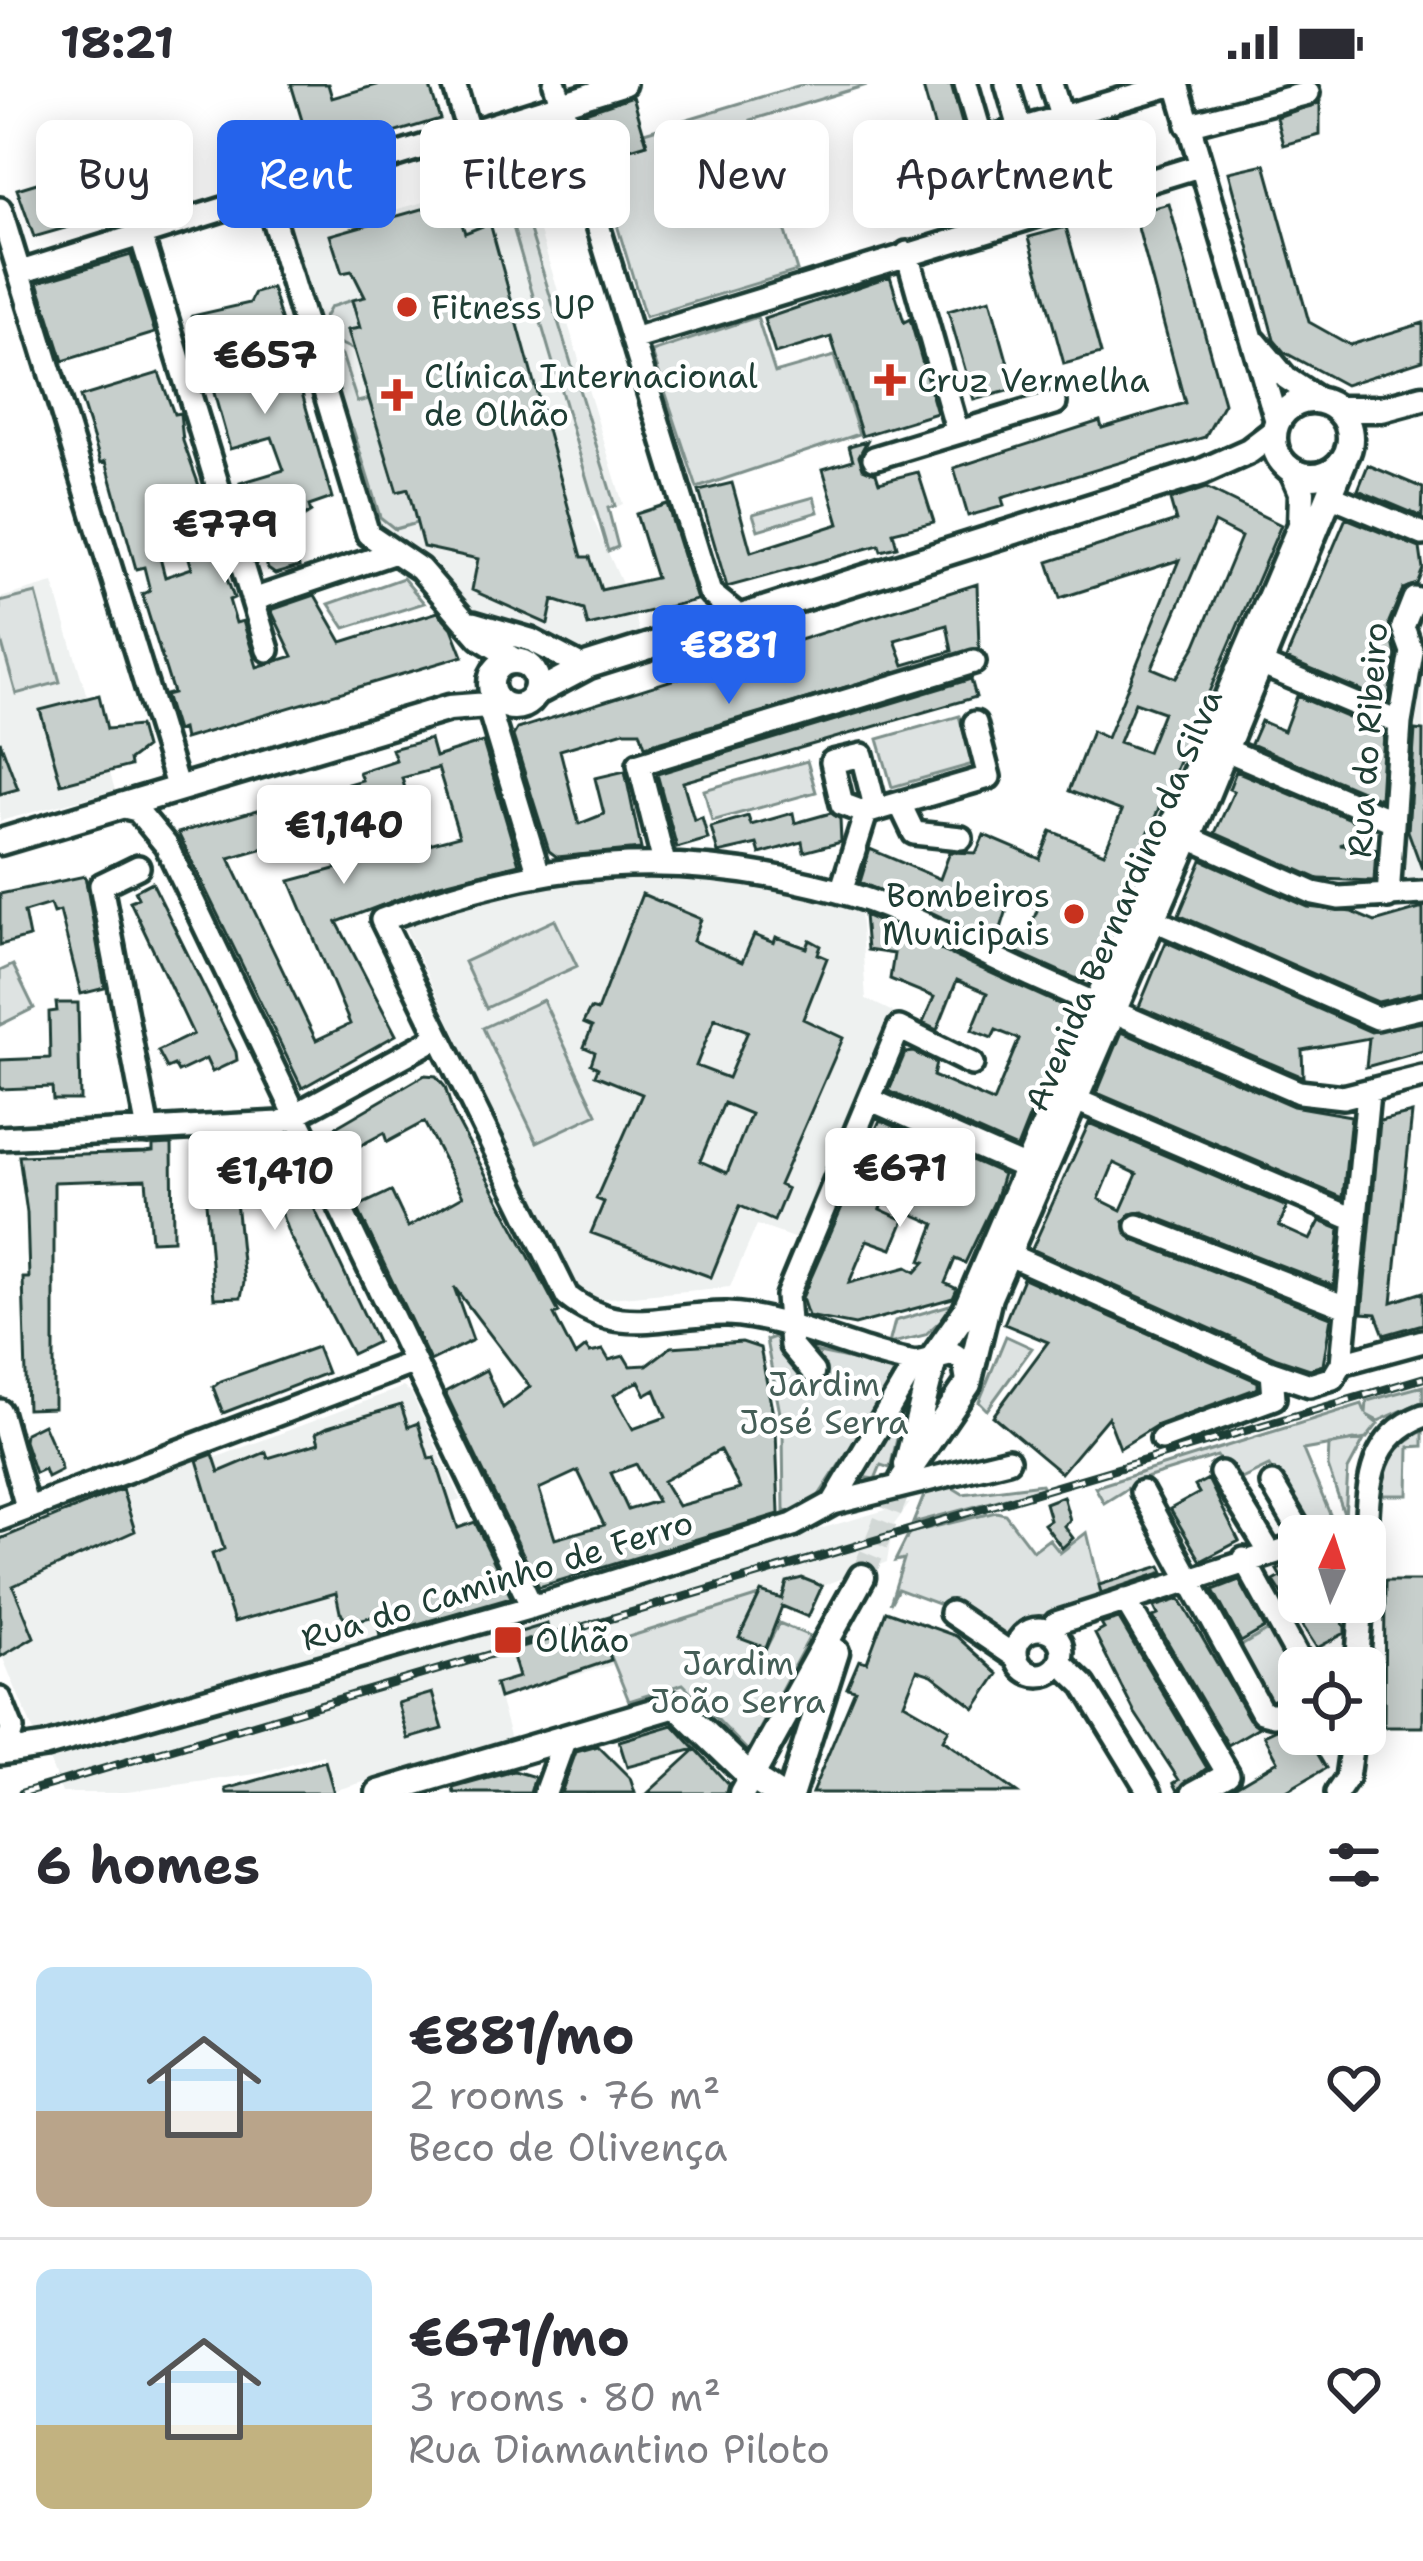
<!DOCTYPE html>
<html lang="en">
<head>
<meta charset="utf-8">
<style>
  :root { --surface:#fff; --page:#f7f7f7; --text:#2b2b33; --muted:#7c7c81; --line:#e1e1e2; --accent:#2563eb }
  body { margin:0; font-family:"Shantell Sans",sans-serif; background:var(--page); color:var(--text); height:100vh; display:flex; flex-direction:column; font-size:45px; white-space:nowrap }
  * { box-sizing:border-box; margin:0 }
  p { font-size:39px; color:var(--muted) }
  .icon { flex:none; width:66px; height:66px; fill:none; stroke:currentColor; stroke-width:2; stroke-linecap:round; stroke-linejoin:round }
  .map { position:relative; height:1709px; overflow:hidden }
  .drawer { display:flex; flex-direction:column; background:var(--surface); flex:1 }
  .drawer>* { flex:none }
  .guide { position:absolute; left:36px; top:36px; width:1353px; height:108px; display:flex; gap:24px }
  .needle { width:78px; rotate:3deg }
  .tools { position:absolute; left:1278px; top:1431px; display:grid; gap:24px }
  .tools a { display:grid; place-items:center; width:108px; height:108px; border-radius:18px; background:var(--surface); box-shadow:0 6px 30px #0003; font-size:60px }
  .price { position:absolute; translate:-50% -102px; padding:0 27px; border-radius:12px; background:#fff; color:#222; font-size:39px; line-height:78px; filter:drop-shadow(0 3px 6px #0008) }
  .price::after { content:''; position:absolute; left:50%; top:72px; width:36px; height:27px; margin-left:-18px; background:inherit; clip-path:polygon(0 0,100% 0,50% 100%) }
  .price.selected { background:var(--accent); color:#fff }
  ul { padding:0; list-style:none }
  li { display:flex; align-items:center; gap:36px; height:300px; padding:0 36px }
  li+li { border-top:3px solid var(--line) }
  li span { display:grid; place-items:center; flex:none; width:336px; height:240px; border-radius:18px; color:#555 }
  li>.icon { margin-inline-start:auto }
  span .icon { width:144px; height:144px; fill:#fffc; stroke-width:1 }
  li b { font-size:51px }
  h2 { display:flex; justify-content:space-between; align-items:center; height:144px; padding:0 36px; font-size:51px }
  .tag { padding:0 42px; border-radius:18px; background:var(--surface); box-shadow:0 6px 30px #0003; font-size:42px; line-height:108px }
  .tag.selected { background:var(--accent); color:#fff }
  .status { display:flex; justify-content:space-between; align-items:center; height:84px; padding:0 60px; background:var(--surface); direction:ltr }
  .status svg { height:33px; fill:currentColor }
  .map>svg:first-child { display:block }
  .built { fill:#eef1f0 }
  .green { fill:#dee3e2; stroke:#7e908b; stroke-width:3 }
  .building { fill:#c7cfcc; stroke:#1f3d34; stroke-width:3; fill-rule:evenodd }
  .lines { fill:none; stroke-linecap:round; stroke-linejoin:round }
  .major-tunnel { stroke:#d2d8d6; stroke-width:24; stroke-dasharray:24 12; stroke-linecap:butt }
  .minor-casing { stroke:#1f3d34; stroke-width:30 }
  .major-casing { stroke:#1f3d34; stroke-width:33 }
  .minor { stroke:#fff; stroke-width:21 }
  .major { stroke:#fff; stroke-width:24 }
  .rail-casing { stroke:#1f3d34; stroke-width:9 }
  .rail { stroke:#fff; stroke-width:4.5; stroke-dasharray:14; stroke-linecap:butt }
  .poi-dot { fill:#c8321e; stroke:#fff; stroke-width:4.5 }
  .labels { text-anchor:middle; stroke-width:9; stroke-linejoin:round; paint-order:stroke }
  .poi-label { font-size:33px; fill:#1f3d34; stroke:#fff; text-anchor:start }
  .street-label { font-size:33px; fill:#1f3d34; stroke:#fff }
  .park-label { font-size:33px; fill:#455e57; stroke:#fff }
</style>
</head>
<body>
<div class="status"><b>18:21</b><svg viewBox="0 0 49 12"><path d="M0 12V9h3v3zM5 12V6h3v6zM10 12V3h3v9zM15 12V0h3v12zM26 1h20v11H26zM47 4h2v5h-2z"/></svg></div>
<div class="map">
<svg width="1423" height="1709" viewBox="0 0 1423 1709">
  <rect width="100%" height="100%" fill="#fff"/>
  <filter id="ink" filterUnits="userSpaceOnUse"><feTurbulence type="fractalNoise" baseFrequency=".00833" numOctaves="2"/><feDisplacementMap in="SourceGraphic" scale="24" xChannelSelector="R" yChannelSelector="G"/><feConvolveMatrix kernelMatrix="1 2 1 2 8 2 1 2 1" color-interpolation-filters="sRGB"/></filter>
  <g filter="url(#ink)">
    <path class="built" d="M332,109l36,24 90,-24 75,16 90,295 -31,13 41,91 9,34 -39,15 -115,-33 -60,-60 -54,-40 -92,-311z
      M53,499l62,207 -115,31v-223z
      M1423,578v219l-12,2 -12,-3z
      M593,791h88l84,10 95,28 6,86 27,13 -97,227 -39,-14 -27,62 -131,12 -21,-9 -175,-366 95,-32z
      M403,1303l8,6 50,107 -12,4 8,23 23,-6 40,83 -485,131 -33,-79 32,-19 -21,-51 121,-55 -13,-45 6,-6 84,-34 4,12z
      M910,1419l-17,23 -6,36 -65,24 -19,-8 -15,4 -6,17 -23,-3 -152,48 5,21 -113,33 12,41 -178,52 -10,-36 -60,18 -143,20h-58l-16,-41z"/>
    <path class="green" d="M804,0h66l-119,36 46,151 -152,46 -48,-158 50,-15 -3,-12z
      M1100,77l5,18 -95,28 -6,-18z
      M525,130l90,292 -7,2 10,39 -10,4 -98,-334z
      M352,216l8,28 -12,3 6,19 -26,-12 -6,-17 8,-14z
      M757,233l18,56 59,-17 25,78 -162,54 -45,-136z
      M324,267l18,4 15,47 13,-3 27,92 11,-2 9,34 -22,6 -15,-12 -27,-88 -12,-10z
      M814,413l4,15 -60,18 -5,-16z
      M403,494l21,25 -79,25 -16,-24z
      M36,509l24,89 -44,12 -16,-57v-35z
      M959,632l14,48 -81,23 -14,-48z
      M807,677l9,31 -104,29 -8,-31z
      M555,836l22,46 -91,42 -22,-46z
      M13,881l21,43 -34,17v-54z
      M543,916l54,114 -60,28 -54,-114z
      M960,1218l-35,33 -36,9 6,-23z
      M781,1251l38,18 76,16 1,9 -86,131 -26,2 -1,-82 -17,-89z
      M1006,1252l26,12 -45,62 -8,-8z
      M910,1301l-20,83 -9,-3 -6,14 -15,-2z
      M1423,1302v15l-45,20 -11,-6 11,9 -12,15 -63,11 31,74 -23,9 -42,-67 -36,17 -16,-27 -74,23 -39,24 -9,-16 267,-83 4,10 1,-13z
      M1423,1347v15l-14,1 -1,48h-27c2,-30 15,-51 42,-64z
      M1354,1356l9,2 -15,28 -3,47 -17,-50 1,-22z
      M1041,1400l2,4 -130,35 12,-30 25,-7 13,8z
      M996,1428l9,2 28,37 16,-12 11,14 27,-21 16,67 -83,26 -17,14 -54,-31 -51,-19 -8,15 14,-45 -9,2 14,-28z
      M759,1512l-19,41 26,11 13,-25 31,13 -62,115 -65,-67 -54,17 -23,-57z
      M1272,1544l27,47v18l-21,12 -10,-1 -32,-55z"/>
    <path class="building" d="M291,0h37l4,14 48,-14h49l11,35 -127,38z
      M922,0h29l14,50 -26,9z
      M633,12l14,48 -50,15 -15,-46z
      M1320,18v33l-36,10 -7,-28z
      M1115,33l21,10 11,33 -32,10 -7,-22 -97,30 -9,-28z
      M973,79l14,46 -23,7 -14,-47z
      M1265,80l44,158 41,23 73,-22v37l-78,25 -61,-33 -10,-12 -45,-168z
      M120,89l11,36 -97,28 -17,-48 43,-13 4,14z
      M454,116l11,33 25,-10 92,334h8l11,33 55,-12 -20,-64 31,-10 30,96 -109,26 -4,-16 -31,-10 -5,24 -76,-34 6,-31 -55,-12 -15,-58 -11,3 -49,-162 12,-2 -8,-28 13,-3 -13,-26 -10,2 -12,-38z
      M1169,120l55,199 -19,34 -203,61 2,8 -36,10 -14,-48 146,-47 2,7 83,-25 -51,-190z
      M1066,143l35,127 -37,10 -35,-127z
      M131,171l24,78 -92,28 -25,-79z
      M890,192l14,46 6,-3 27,94 -75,23 -31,-99 -56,17 -11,-35z
      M272,204l60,210 -23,8 2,6 -22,14 10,41 -24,7 -7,-5 -28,-86 44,-13 -12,-33 -42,12 -38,-133 58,-13 5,-10z
      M990,215l25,90 -41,11 -26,-89z
      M159,289l15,41 6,-1 3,28 19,53 -3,8 35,96 -5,2 7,23 7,-2 14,46 36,-11 -22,-46 44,-15 27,47 96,-30 14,16 11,28 -279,83 -2,-10 -6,2 -11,-36 8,-2 -31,-99 8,-3 -6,-24 -8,2 -30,-108 -5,2 -21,-66zM184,458l8,26 -27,9 -7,-27z
      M867,357l-8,15 4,12 13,5 3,9 39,-10 16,50 -41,10 4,15 -16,4 -2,-6 -152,42 -28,-96 33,-8 19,69 88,-28 -16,-55 30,-9 -4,-14z
      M1368,381l55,23 -1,29 -64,-27z
      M1206,404l75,37 -197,457 -224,-100 10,-33 70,30 10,-27 26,1 8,-18 56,24 11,-28 53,22 18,-42 -53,-20 23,-60 15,7 72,-178 -119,38 -12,-36 128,-41 -6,-21zM1214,439l27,14 -45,108 -20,33 -24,-10zM1135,618l28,10 -16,40 -28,-10zM1011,813l27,11 -16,40 -24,-10z
      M1346,434l74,30 3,21 -6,15 -14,5 -14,33 7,34 -8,46 -102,-43z
      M977,500l2,64 -334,98 -5,-15h-16l-64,19 19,74 25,-10 -9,-36 30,-7 16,78 -84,8 -8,-6 -36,-115 4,-7zM947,541l5,26 -48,14 -9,-25z
      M971,595l5,18 -293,85 11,38 8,-3 6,22 -31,9 -20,-74z
      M99,611l8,34 32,-3 6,22 -16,12 1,6 -69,18 -21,-74z
      M1297,612l87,37 -4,66 -129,-55 10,-23 23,10z
      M1415,646l8,1 -1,138 -14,-38z
      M430,655l5,18 48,-15 36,122 -83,21 -99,37 59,113 -94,53 -124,-255 184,-53 -3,-8 37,-12 -4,-11zM438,684l21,68 -169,45 60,143 -34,16 -87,-182 144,-41 -3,-13 36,-12 -4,-14z
      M0,657l18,48 -18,5z
      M1236,687l128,54v11l-24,9 36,4 -2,32 -55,-2 -104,-46 19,-42 -5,-2z
      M793,729l2,10 36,-10 9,6 1,23 -37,10 -2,-10 -42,12 -3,-10 -39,9 -7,-26 37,-11 3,9z
      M1202,776l106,47 44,5 23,10 48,-14v84l-45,10 -199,-87z
      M85,792l20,112 -24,6 -21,-83 -7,2 -3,-9 -26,8 5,25 -29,8v-51z
      M152,798l84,170 1,8 -25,12 -6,-13 -28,13 -4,-7 -7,3 -9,-17 35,-17 -63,-133 8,-3 -3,-7z
      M642,810l59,25 -8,22 49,21 12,-27 20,8 2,-6 31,11 3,-8 11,6 -3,8 9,4 -24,61 40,19 -64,147 8,4 -13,32 -34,-15 -29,71 -120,-44 13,-31 -8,-3 46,-105 -47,-19 3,-7 -7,-4 4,-12 -11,-5 8,-20 -9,-4 7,-14 7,2zM715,934l33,13 -20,47 -32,-12zM724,1019l27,11 -24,59 -27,-12z
      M864,831l208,95 -55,138 -128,-57 16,-38 8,-1 23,11 -3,13 60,26 26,-63 -23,-9 -4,8 -20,-8 15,-37 -30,-13 -20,50 -14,-7 11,-26 -44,-18 4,-25 -27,-4z
      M1166,858l205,90 52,-10v29l-57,16 3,-29 -67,12 1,27 -164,-70z
      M56,919h22l2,97h-27l-1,-13 -52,2v-29l50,-2 -1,-46 8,-1z
      M1122,948l171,74 58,10 -8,82 -246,-105z
      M425,991l11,1 9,11 8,26 106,200 -5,2 21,41 11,-9 4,6 13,-3 6,10 15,-4 6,10 17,-1 24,-18 71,-5 18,6 16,82 3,84 -240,73 -94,-195 41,-22 17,38 27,-21 -76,-100 19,53 -43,21 -73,-154 34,-16 17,36 55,-31 -39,-74 -37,20 -3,-9 -49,26 -11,-25zM639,1297l7,14 9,-5 11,27 -33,12 -19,-34zM720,1366l20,39 -62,17 -15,-25zM636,1380l21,37 -29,9 -17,-37zM578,1387l26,54 -49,14 -16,-50z
      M1412,1029l-20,189 31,-10v32l-39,11 -8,-21 -14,-1 18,-192z
      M880,1036l123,54 -8,26 -30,63 -10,-4 -10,24 12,6 -4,9 -98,27 -47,-9 -6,-18zM898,1082l23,10 -15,35 29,13 -14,37 4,1 -9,10 -9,-5 -58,16 18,-43 25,9 12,-29 -24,-11z
      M1089,1039l198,84 -8,19 31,14 10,-19 20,8 -6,57 -191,-74 -13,2 -6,8 9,18 198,77 -8,48 -13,4 -33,-11 -245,-109zM1114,1079l23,11 -16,36 -22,-11z
      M276,1055l2,44 20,-9 79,168 -25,12 -63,-119 -23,-65 -33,1 11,111 -3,15 -27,1 -13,-156z
      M172,1060l1,96 -22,1 -5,-62 -92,3v226l-27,1 -4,-131h6l-2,-65 -8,-57 126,-4 8,-1v-6z
      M1023,1194l235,104v6l-101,37 -37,23 -12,-31 -47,56 -68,-57 55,-74 -44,-18z
      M317,1263l10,26 -104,40 -10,-26 8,-6z
      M401,1321l7,22 10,-4 11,36 6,-1 23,70 17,-6 36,75 -131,38 -5,-19 -26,6 -9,-10 -4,-19 -102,29 -22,-68 12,-5 -27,-89 16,-6 6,18 47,-20 2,6 51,-15 -3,-10 12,-6z
      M43,1340l17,39 1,7 -14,7 -3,-8 -9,4 -11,-32 1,-8z
      M1208,1395l31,62 -38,20 -31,-52 29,-16 -4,-7z
      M122,1405l13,42 -122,55 21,51 -34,20v-118z
      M1063,1412l7,24 -6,6 9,12 -11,10 -18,-24 6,-4 -5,-17z
      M1299,1477v41h32l14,25v6l-28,15 -43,-67 7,-4 -4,-7z
      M1161,1482l3,6 -63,21 -2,-8z
      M802,1494l20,8 -14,31 -26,-11 -16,42 -27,-10 22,-46 21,7 5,-17z
      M1239,1496l26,48 -24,14 -28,-52z
      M1385,1497h38v146h-39z
      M1180,1515l69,120 10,8 -31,18 -75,-128 5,-2 -4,-8z
      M886,1527l70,25 42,38 -23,34 -43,-33 -15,-5 -13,33 45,26 -6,11 74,53h-205l43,-103 -8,-2 12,-28 8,2z
      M1119,1535l88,149 -29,23 -4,-8 5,-3 -44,-67 -40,-79 9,-5 -3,-5z
      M547,1540l7,27 26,-8 3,10 24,-7 4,14 -112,38 -4,-14 24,-7 -12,-41z
      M432,1609l11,36 -35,10 -10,-36z
      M1299,1635v15h7l20,34 -43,25h-59l54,-32 -14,-26z
      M673,1641l22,24 -68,18 -8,-26z
      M598,1662l32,32 5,15h-74l15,-41z
      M696,1665l32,35 -2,9h-78z
      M325,1677l9,32h-107l-1,-4z
      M514,1687l21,6 -5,16h-76l-1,-5z"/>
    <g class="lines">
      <path class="major-tunnel" d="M862,1493l41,-98"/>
      <g class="minor-casing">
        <path id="minor" d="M454,0l14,47
          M555,0l155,509 31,25
          M966,0l40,137
          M1007,0l13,44
          M1051,0l10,32
          M1177,0l100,339
          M1187,41l121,-32
          M983,56l191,-56
          M266,112l102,338 52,35 60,69 37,23
          M0,125l178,580
          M141,151l127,415
          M907,169l50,177
          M21,188l603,-188
          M633,255l566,-173
          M1256,258l30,36 35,23
          M874,374l181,-55
          M1330,411l93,39
          M253,516l142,-48
          M473,539l58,17 46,24
          M1258,579l142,60
          M488,621l50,166
          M1224,665l169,72
          M120,722l17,4 29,35 366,762
          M901,722l13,27 47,5
          M876,726l113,-33 -14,-54
          M1174,747l140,62 25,5 84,-5
          M664,779l-25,-99 335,-102
          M138,783l-37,18 47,246
          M841,808l25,-79 10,-3 -14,-55 -30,7 10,42 24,9
          M1388,813l12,-174 12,-71 -9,-25 11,-28 9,2
          M1152,835l225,99 46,-11
          M871,1016l155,68
          M1076,1016l280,120
          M0,1054l280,-15 158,-86
          M1138,1142l208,81
          M1007,1170l265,118 38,13 23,-7 9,-15 26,-270
          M916,1279c-61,-10 -131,-47 -189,-49 -62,-1 -107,25 -160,-18l-185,-376c159,-61 290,-73 456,-29 65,17 131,57 193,84 89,40 178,78 268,117l44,5 80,-20
          M1342,1279l81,-22
          M813,1288l-22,-26 -4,-50 112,-268 73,36
          M0,1327l27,96
          M1162,1355l112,-41 -2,-26
          M1221,1389l49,80
          M1272,1400l31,52
          M1142,1408l120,220 12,3 25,-13
          M833,1419l83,-140 38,-9 10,7 4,23
          M0,1435l412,-156
          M1338,1452l28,-7
          M1365,1467c4,-54 -3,-112 58,-135
          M1244,1475l60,109
          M1125,1516l103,174 -35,19
          M951,1529l65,44
          M1016 1568a23 23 0 1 1 46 0a23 23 0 1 1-46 0Z
          M1050,1547l6,-8 243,-78
          M1060,1578l24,23 66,108
          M1357,1584l5,-66
          M0,1615l12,30 -6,21
          M0,1669l45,-7 487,-139 261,-82 40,-22 175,-43
          M545,1709l20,-55
          M1337,1709l10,-15 6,-44"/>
      </g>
      <g class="major-casing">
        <path id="major" d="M1274 354a38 38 0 1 1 76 0a38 38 0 1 1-76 0Z
          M1337,325h45l41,-11
          M491 600a23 23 0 1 1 46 0a23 23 0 1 1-46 0Z
          M536,609l53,-28 613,-193 47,-21 25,-19
          M0,758l449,-134 52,-4
          M907,1381l28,-110 30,-43 336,-787 1,-33 -9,-21
          M903,1395l65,-95 21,-87 200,-460 155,-377
          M379,1709l297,-88 75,72 24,16
          M742,1709l120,-216
          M791,1709l45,-141"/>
      </g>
      <use href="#minor" class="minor"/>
      <use href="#major" class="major"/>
      <g class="rail-casing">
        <path id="rail" d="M22,1709l1401,-415"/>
      </g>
      <use href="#rail" class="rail"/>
    </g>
  </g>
  <g class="poi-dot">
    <circle cx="407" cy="223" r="12"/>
    <path d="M884 278h12v12h12v12h-12v12h-12v-12h-12v-12h12z"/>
    <path d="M391 293h12v12h12v12h-12v12h-12v-12h-12v-12h12z"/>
    <circle cx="1074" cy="830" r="12"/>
    <rect x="493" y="1541" width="30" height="30" rx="6"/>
  </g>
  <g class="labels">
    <g class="poi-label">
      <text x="431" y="235">Fitness UP</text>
      <text x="424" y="304">Clínica Internacional<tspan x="424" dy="38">de Olhão</tspan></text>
      <text x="917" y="308">Cruz Vermelha</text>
      <text x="1050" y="823" text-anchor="end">Bombeiros<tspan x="1050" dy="38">Municipais</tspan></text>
      <text x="535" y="1568">Olhão</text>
    </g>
    <g class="street-label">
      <text transform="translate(1367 656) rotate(-86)" y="12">Rua do Ribeiro</text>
      <text transform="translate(1123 816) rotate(-67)" y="12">Avenida Bernardino da Silva</text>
      <text transform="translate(497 1496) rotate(-17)" y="12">Rua do Caminho de Ferro</text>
    </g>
    <g class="park-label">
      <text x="824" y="1312">Jardim<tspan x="824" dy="38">José Serra</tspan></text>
      <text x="738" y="1591">Jardim<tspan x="738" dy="38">João Serra</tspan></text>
    </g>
  </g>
</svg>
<div class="tools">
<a><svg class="needle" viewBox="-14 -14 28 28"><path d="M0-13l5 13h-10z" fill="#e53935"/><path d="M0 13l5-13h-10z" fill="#7c7c81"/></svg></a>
<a><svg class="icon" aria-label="locate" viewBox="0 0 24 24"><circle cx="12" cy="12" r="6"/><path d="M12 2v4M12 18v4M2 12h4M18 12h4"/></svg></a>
</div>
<b class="price" style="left:265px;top:333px">€657</b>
<b class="price" style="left:225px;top:502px">€779</b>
<b class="price selected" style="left:729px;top:623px">€881</b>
<b class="price" style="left:344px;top:803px">€1,140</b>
<b class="price" style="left:900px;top:1146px">€671</b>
<b class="price" style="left:275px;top:1149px">€1,410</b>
<div class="guide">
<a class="tag">Buy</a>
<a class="tag selected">Rent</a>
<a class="tag">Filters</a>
<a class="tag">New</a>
<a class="tag">Apartment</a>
</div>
</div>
<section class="drawer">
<h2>6 homes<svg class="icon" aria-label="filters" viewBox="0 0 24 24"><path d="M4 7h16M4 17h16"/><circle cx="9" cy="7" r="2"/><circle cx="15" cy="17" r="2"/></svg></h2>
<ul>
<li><span style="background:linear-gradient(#bfe0f5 60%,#b9a48a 0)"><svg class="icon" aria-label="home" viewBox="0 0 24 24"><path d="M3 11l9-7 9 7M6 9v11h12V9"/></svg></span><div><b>€881/mo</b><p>2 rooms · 76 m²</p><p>Beco de Olivença</p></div><svg class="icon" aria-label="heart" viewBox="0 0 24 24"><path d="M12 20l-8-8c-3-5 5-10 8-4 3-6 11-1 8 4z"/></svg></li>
<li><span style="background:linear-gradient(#bfe0f5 65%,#c2b280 0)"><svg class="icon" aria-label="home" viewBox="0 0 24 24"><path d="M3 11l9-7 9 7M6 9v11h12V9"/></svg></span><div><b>€671/mo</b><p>3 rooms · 80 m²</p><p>Rua Diamantino Piloto</p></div><svg class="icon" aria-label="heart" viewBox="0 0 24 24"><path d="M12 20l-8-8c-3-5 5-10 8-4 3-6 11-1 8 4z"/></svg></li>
</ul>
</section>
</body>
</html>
